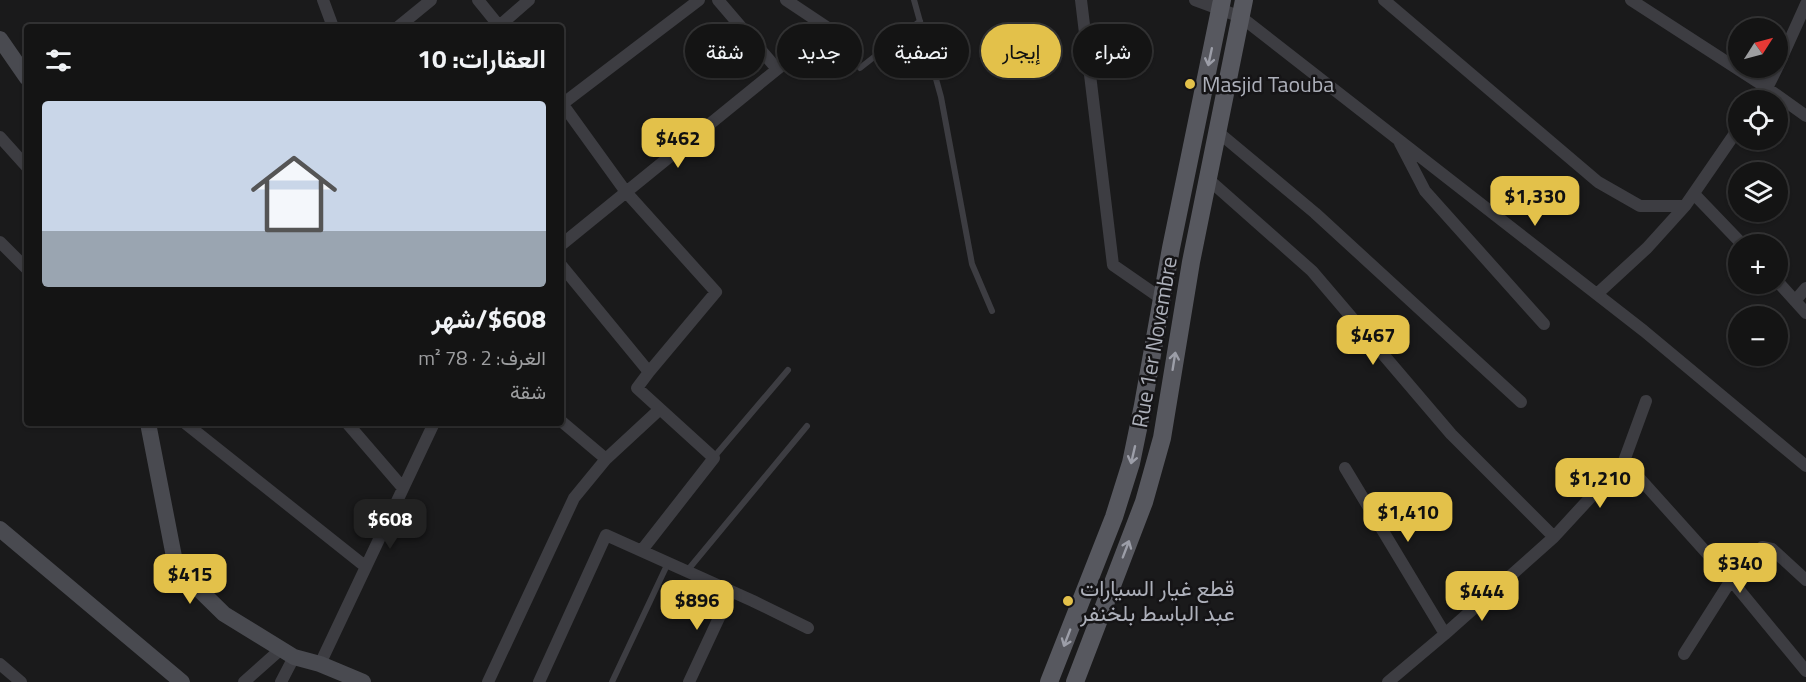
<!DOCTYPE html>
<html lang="ar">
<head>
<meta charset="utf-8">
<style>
  :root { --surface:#141414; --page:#1d1d1d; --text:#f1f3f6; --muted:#9d9ea0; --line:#333334; --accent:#e3c14a }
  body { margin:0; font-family:"Titillium Web",Vazirmatn,sans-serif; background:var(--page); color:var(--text); direction:rtl; height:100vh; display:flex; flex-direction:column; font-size:22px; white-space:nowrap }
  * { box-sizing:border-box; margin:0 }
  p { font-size:20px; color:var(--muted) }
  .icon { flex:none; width:33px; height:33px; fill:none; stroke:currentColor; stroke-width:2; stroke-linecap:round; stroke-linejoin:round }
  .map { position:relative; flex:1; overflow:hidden; direction:ltr }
  .details { position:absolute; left:24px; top:24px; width:540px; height:402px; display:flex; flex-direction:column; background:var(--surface); border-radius:6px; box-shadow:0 2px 4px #0004,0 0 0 2px var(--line); direction:rtl }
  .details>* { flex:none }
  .banner { position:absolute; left:582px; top:24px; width:570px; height:54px; direction:rtl; display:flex; gap:12px }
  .needle { width:39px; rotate:54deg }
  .tools { position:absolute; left:1728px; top:18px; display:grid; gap:12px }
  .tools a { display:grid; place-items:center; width:60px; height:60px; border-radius:50%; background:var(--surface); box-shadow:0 2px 4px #0004,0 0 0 2px var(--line); font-size:30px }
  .price { position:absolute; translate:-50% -51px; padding:0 14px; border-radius:12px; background:var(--accent); color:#111; font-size:20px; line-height:39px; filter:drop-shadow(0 2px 3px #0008) }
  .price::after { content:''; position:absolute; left:50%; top:36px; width:18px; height:14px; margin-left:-9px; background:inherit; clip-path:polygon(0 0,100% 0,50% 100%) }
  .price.selected { background:#222; color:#fff }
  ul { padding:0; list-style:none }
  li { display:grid; align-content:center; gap:12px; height:318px; padding:0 18px }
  li span { display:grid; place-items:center; height:186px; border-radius:6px; color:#555 }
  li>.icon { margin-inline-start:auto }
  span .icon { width:108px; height:108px; fill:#fffc; stroke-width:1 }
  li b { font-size:26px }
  h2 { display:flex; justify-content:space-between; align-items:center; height:72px; padding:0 18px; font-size:26px }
  .tag { padding:0 21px; border-radius:27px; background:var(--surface); box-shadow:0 2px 4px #0004,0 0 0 2px var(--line); font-size:21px; line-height:54px }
  .tag.selected { background:var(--accent); color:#111 }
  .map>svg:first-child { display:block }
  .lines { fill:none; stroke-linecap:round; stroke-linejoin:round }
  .lane { stroke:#3d3d42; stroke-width:6 }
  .street { stroke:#3d3d42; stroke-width:12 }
  .secondary { stroke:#494a50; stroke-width:16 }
  .primary { stroke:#57585f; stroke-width:18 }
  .oneway { stroke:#9c9ea8 }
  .poi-dot { fill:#e3c14a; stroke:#151416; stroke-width:2 }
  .labels { text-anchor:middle; stroke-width:5; stroke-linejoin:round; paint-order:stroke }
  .poi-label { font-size:22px; fill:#adb0ba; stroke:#151416; text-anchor:start }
  .street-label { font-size:22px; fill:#adb0ba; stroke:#151416 }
</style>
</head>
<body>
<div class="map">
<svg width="1806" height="682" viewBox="0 0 1806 682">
  <rect width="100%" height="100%" fill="#1a1a1b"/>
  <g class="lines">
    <path class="lane" d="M914,0l27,97 31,167 20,47
      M828,28l32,40 60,-47
      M714,457l74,-87
      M687,571l120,-145
      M612,682l56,-119"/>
    <path class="street" d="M323,0l10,27
      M478,0l22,27
      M718,0l59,69
      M1081,0l32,265 49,34
      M1195,0l46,17 403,314 162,135
      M1384,0l214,182 42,24h45
      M1631,0l136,88 39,28
      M398,27l33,-27
      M498,27l31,-27
      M1778,66l28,-62
      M1759,100l8,-12 10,-20
      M561,102l65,90 90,100 -67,80 -12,16 77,70 -72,92
      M561,105l138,-105
      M1218,132l97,81 206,189
      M0,137l27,30
      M1400,143l25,48 119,133
      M1208,179l104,92 139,163 103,103
      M1694,194l48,50
      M0,242l27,27
      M561,245l267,-217 -42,-28
      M561,265l88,107
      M1778,282l28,31
      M1597,294l50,-46 38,-42 53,-77
      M1795,301l11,-13
      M1646,401l-22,60 107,119 75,91
      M561,421l45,38
      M185,423l181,144
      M347,423l56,65
      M1345,468l100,166
      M1684,654l47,-74 31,-33 10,2 34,31
      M0,664l21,18
      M320,664l114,-241
      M244,682l37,-33
      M281,682l13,-25
      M488,682l86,-184 32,-39 54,-50
      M539,682l67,-147 147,66 55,27
      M689,682l42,-90
      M1388,682l57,-48 109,-97 70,-76"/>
    <path class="secondary" d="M0,39l27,39
      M148,423l28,144 48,47 70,43 26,7 43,18
      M0,529l182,153"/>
    <path class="primary" d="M1049,682l65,-165 17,-54 12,-58 28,-157 51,-248
      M1075,682l69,-180 18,-64 29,-176 53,-262"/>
  </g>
  <defs><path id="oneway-shaft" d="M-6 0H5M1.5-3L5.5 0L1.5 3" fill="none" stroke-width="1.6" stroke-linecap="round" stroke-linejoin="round" transform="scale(1.5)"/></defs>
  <g class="oneway">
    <use href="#oneway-shaft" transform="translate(1210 57) rotate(102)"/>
    <use href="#oneway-shaft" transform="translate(1174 361) rotate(-81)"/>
    <use href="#oneway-shaft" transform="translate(1133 455) rotate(103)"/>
    <use href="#oneway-shaft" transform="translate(1126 549) rotate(-69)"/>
    <use href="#oneway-shaft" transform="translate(1067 638) rotate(111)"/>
  </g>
  <g class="poi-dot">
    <circle cx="1190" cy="84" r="6"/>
    <circle cx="1068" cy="601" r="6"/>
  </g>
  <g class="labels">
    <g class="poi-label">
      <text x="1202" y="92">Masjid Taouba</text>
      <text x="1080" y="596">قطع غيار السيارات<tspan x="1080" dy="25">عبد الباسط بلخنفر</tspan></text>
    </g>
    <g class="street-label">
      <text transform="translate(1154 342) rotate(-80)" y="8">Rue 1er Novembre</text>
    </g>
  </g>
</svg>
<div class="tools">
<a><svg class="needle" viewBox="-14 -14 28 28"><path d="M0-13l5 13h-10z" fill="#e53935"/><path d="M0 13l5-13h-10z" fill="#9d9ea0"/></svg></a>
<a><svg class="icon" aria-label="locate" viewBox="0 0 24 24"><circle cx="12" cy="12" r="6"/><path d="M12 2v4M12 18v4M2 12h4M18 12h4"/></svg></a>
<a><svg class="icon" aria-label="layers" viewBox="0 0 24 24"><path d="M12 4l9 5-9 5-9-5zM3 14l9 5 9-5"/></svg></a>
<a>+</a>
<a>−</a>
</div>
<b class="price" style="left:678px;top:169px">$462</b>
<b class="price" style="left:1535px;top:227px">$1,330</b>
<b class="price" style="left:1373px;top:366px">$467</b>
<b class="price" style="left:1600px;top:509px">$1,210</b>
<b class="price" style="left:1408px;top:543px">$1,410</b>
<b class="price selected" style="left:390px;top:550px">$608</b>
<b class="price" style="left:1740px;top:594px">$340</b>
<b class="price" style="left:190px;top:605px">$415</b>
<b class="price" style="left:1482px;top:622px">$444</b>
<b class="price" style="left:697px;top:631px">$896</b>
<div class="banner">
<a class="tag">شراء</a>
<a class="tag selected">إيجار</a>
<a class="tag">تصفية</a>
<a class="tag">جديد</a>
<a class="tag">شقة</a>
</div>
<section class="details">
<h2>العقارات: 10<svg class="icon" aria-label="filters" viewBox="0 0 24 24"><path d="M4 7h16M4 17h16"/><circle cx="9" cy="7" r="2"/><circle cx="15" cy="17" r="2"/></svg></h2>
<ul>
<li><span style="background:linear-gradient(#c9d6e8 70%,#9aa5b1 0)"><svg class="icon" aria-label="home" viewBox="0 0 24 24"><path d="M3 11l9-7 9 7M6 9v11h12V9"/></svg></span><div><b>$608/شهر</b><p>الغرف: 2 · 78 m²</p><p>شقة</p></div></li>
</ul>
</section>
</div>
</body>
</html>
